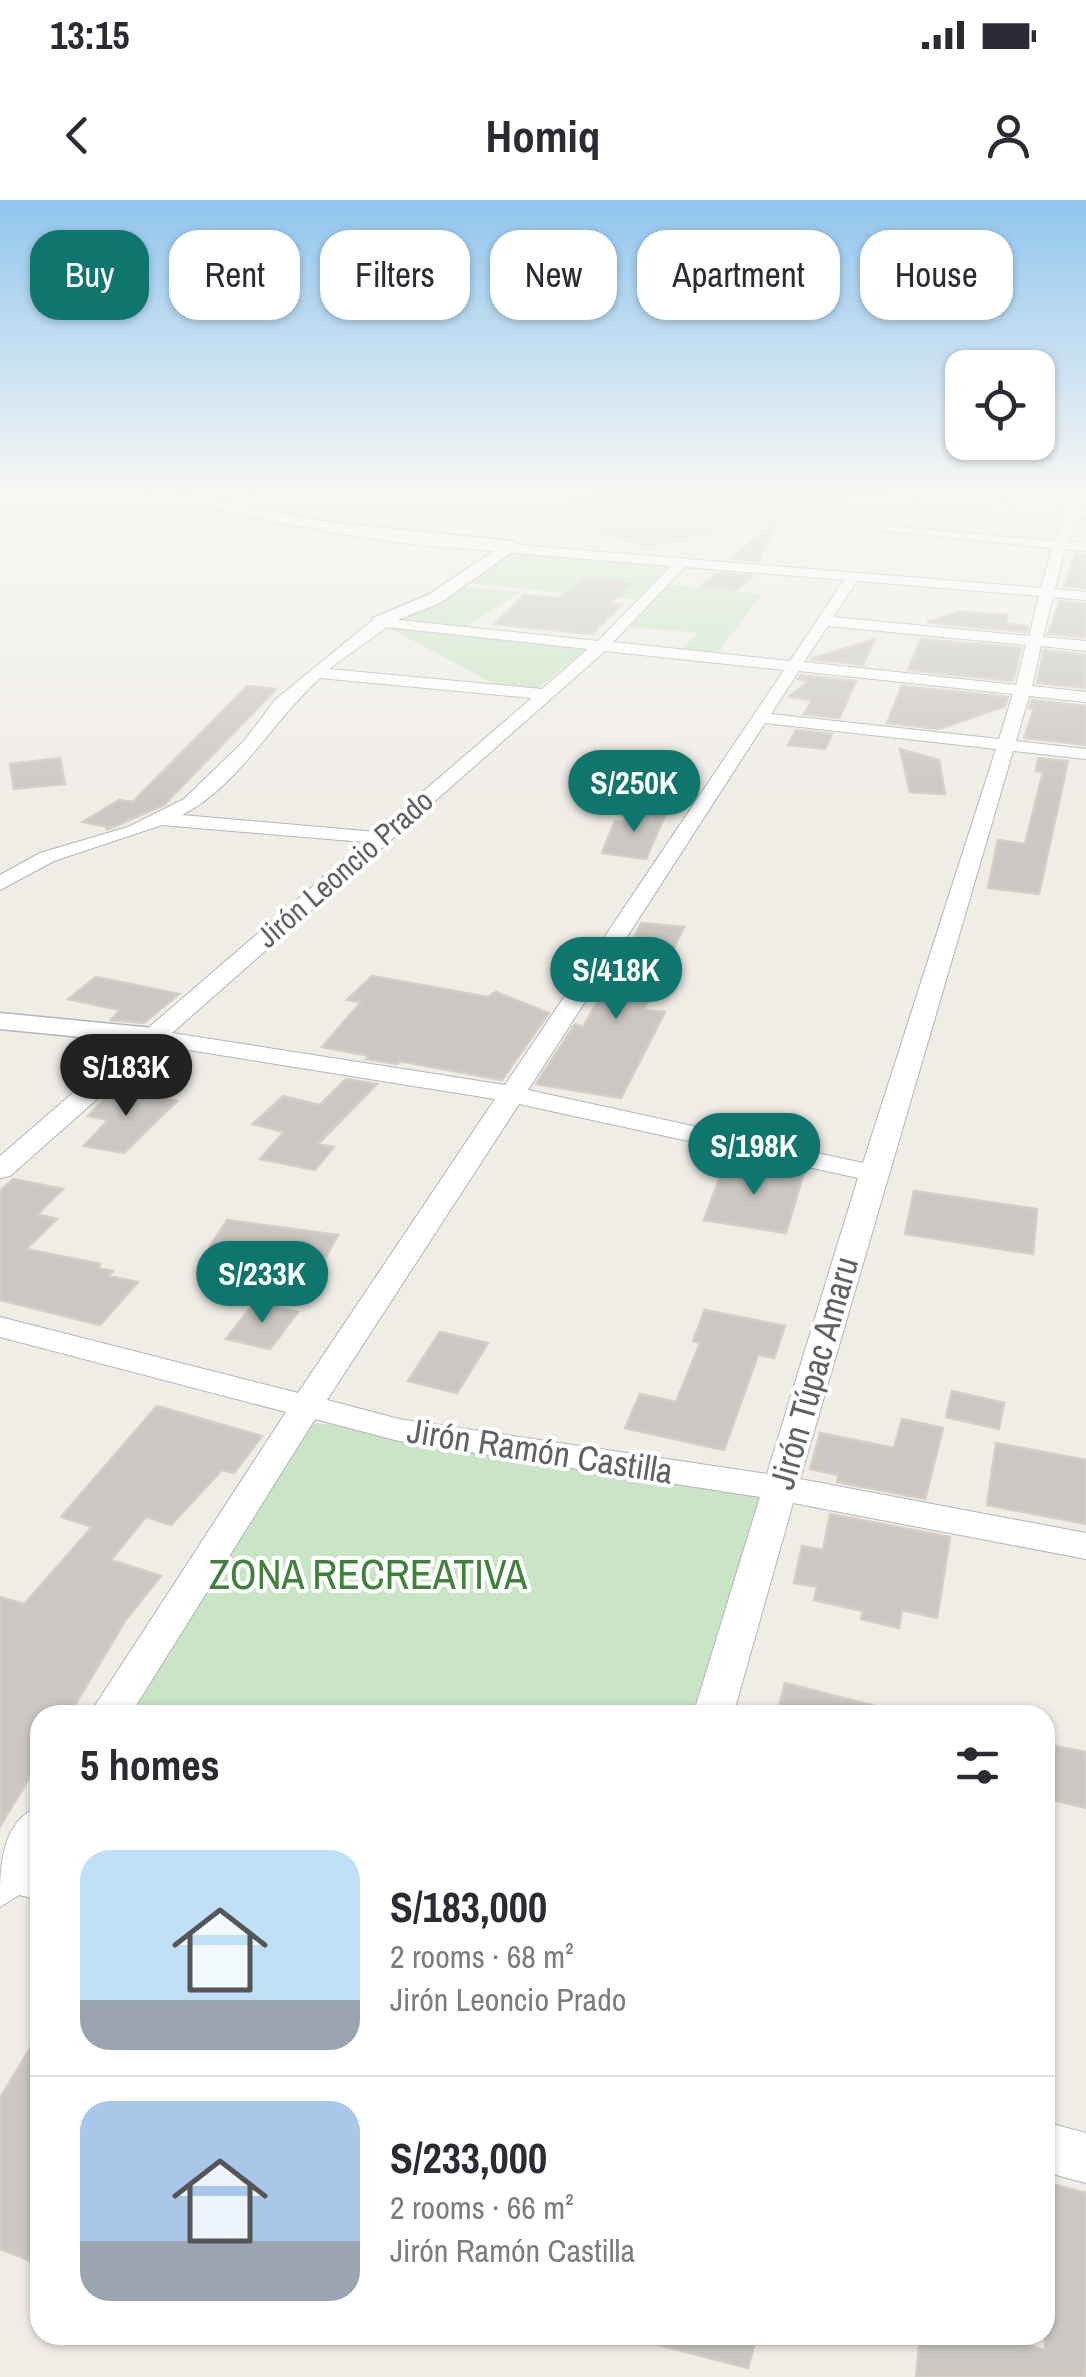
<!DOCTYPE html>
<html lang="en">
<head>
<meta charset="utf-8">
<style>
  :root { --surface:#fff; --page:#f7f7f7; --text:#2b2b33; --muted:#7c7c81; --line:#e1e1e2; --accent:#0f766e }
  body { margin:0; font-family:"Archivo Narrow",sans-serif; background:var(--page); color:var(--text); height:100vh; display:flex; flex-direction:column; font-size:38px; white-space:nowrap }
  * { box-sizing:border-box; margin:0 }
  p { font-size:32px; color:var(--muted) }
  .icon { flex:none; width:55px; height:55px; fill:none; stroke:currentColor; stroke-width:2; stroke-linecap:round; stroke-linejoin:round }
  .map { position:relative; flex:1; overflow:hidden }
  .drawer { position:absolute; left:30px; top:1505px; width:1025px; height:640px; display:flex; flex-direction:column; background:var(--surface); border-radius:30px; box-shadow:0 2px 8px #0004 }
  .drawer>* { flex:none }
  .hud { position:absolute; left:30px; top:30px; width:1028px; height:90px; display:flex; gap:20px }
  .controls { position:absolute; left:945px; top:150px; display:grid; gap:20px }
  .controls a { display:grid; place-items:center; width:110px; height:110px; border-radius:20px; background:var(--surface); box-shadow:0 2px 8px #0004; font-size:50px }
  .price { position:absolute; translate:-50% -85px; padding:0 22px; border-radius:35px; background:var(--accent); color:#fff; font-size:32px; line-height:65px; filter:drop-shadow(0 2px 5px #0008) }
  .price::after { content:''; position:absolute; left:50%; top:60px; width:30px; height:22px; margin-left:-15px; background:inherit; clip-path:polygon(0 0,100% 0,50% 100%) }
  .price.active { background:#222; color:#fff }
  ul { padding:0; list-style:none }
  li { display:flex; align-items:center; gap:30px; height:250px; padding:0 50px }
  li+li { border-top:2px solid var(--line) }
  li span { display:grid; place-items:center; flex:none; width:280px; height:200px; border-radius:30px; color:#555 }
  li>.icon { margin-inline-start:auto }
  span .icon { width:120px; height:120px; fill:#fffc; stroke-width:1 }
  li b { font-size:42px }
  h2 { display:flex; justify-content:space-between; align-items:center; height:120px; padding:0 50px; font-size:42px }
  .chip { padding:0 35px; border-radius:30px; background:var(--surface); box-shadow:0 2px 8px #0004; font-size:35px; line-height:90px }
  .chip.active { background:var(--accent); color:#fff }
  .status { display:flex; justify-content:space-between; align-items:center; height:70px; padding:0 50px; background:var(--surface); direction:ltr }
  .status svg { height:28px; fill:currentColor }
  header { display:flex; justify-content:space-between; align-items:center; height:130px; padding:0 50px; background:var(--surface); font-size:45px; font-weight:700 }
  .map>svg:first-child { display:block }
  .green { fill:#cae5c6 }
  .building { fill:#cbc8c4; stroke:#d4cec6; stroke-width:2.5 }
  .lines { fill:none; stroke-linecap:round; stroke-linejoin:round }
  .minor-casing { stroke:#b2b5b8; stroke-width:2 }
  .tertiary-casing { stroke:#b2b5b8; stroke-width:3 }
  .minor { fill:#fff; fill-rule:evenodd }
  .tertiary { fill:#fff; fill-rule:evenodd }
  .labels { text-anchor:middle; stroke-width:8; stroke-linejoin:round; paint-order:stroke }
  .far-street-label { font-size:30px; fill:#5f6366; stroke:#fff }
  .street-label { font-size:35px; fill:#5f6366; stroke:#fff }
  .near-park-label { font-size:42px; fill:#40813b; stroke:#fff }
</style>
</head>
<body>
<div class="status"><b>13:15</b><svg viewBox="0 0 49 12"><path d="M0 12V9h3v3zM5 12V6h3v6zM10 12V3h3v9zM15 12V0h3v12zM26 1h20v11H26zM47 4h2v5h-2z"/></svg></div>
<header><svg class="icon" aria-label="back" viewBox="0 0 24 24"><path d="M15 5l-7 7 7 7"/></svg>Homiq<svg class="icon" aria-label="person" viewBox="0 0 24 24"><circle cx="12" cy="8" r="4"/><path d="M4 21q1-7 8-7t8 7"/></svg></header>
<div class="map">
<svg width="1086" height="2177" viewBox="0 0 1086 2177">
  <rect width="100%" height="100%" fill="#f0ede7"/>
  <path class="green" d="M592,294h298l-242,54 -119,-38 -1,-4z
    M515,348l156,15 -33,37 -173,-17z
    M668,384l94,10 -46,61 -36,-3 17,-19 -68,-6z
    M457,386l63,6 -57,37 -76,-8z
    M382,424l206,23 -53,44 -35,-4z
    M297,1220l484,68 -68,227h-604z"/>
  <path class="building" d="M779,316l-20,45 -27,-2z
    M1075,354l11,1v33l-21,-2z
    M716,373l36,3 -15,14 -35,-4z
    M587,377l46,5 -23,21 12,1 -30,30 -98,-10 30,-29 35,3z
    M1060,401l26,3v33l-38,-3z
    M958,412l49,3 -1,9 22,2 -2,6 -99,-10z
    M875,439l-12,26 -52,-6z
    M921,439l100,9 -8,33 -105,-11z
    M1044,450l42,5v33l-49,-5z
    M801,475l55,6 -17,37 -35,-4 8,-14 -23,-3 20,-16 -11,-2z
    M247,486l29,3 -112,116 -58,25 3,-3 -26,-5 36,-22 14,2z
    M902,486l106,11 -3,9 -66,23 -52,-6z
    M1032,500l54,6v39l-62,-7 10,-29 -5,-1z
    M796,530l36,4 -7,15 -37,-4z
    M900,549l39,11 6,34 -35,-2z
    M60,558l5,26 -51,5 -4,-25z
    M1038,558l30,3 -29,133 -51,-6 10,-48 27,4 18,-72 -7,-1z
    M632,610l34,3 -20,46 -44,-6 13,-32 8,1z
    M641,723l43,4 -40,83 21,2 -44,86 -85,-14 39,-60 8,3 35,-63h4z
    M372,776l116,21 8,-5 53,21 -47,67 -102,-19 -3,3 -31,-5 4,-3 -48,-9 39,-45 -14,-2z
    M96,777l83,17 -35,29 -33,-3 9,-10 -52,-11z
    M346,879l31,5 -59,60 16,3 -19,23 -55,-11 24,-27 -31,-8 30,-28 37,9z
    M114,889l63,12 -53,52 -40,-7 24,-26 -20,-4z
    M725,963l78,12 -17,58 -82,-13z
    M13,979l50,10 -25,25 19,5 -31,30 74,15 -1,4 14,3 -4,5 29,6 -38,43 -100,-25v-109z
    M914,991l123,18 -4,45 -128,-20z
    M227,1020l111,15 -16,29 -113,-16z
    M255,1102l43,10 -28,37 -44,-10z
    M705,1110l80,16 -11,32 -16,-3 -34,95 -99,-22 15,-34 36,8 24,-59 -7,-2z
    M440,1132l48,11 -31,50 -49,-12z
    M952,1191l52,12 -5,26 -53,-12z
    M157,1206l105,30 -28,37 -12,-3 -51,55 -25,-8 -35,43 50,16 -36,45 -56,94h-29v46l-40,65v-229l24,7 68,-77 -31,-10z
    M902,1219l41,9 -18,71 -88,-17 1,-7 -28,-6 10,-36 74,15z
    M996,1243l90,17v64l-99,-19z
    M830,1314l120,23 -13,81 -35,-8 -3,18 -38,-9 2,-8 -49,-11 3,-13 -23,-4 8,-37 21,4z
    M785,1483l90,23 -1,9h-97z
    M1045,1544l41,8v56l-41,-10z
    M40,1832v233l-40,-16v-151z
    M1045,1982l41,11v184h-170l4,-42h74l51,15z
    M656,2135h101l-9,33 -93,-24z"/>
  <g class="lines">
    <g class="minor-casing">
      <path id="minor" d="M1073,294h12l-6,16h7v8l-9,-1 -9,25 18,1v8l-21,-2 -10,40 31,3v8l-33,-3 -10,40 43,4v10l-45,-5 -9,40 54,6v10l-57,-6 -13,45 70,8v10l-73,-8 -213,728 286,54v26l-293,-56 -60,212h-40l67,-218 -361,-56 -84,-22 -185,296h-41l197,-303 -286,-75v-20l298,76 197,-294 -337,-54 -148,131 -10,2v-22l133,-115 -6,-6 3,-5 17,-1 217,-187 -202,-17 -108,36 -54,29v-15l40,-22 88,-26 56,-28 61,-59 30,-40 99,-81 20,-7 7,4 -3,4 200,21 73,-75 -262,-22 -88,-13 -4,-7 92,12 632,52 11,-40 -175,-18 6,-4 172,15 10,-25 -152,-15 6,-4 148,12zM685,367l159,13 -54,81 -177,-19zM857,381l182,15 -10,40 -196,-19zM828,426l198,19 -10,40 -212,-23zM387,427l201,22 -46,40 -213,-20zM605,451l179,19 -279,415 -333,-52zM799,471l214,23 -14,45 -228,-25zM320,478l212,20 -156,134 -194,-17c57,-29 91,-95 138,-137zM765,523l231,26 -133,414 -335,-73zM519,904l339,74 -91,296 -368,-55 -72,-19z
        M40,1606v94l-21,-5 -19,12c0,-38 0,-86 40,-101z
        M1045,1922l41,11v50l-41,-11z"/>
    </g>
    <g class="tertiary-casing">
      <path id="tertiary" d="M149,294h25l159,29 179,18 8,5 -80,57 -61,24 -6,-1v-8l55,-23 69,-46 -208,-24z
        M0,813l153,15 14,8 -14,8 -153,-15z"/>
    </g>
    <use href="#minor" class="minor"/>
    <use href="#tertiary" class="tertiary"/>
  </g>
  <linearGradient id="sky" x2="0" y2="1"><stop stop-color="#91c6ef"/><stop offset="0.49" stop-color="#f8f7f4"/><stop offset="1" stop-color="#f8f7f4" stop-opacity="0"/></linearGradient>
  <rect width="1086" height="599" fill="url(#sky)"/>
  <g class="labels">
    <g class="far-street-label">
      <text transform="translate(345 669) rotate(-41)" y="10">Jirón Leoncio Prado</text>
    </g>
    <g class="street-label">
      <text transform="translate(814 1173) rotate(-74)" y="12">Jirón Túpac Amaru</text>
      <text transform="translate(540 1251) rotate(9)" y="12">Jirón Ramón Castilla</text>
    </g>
    <g class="near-park-label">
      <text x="368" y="1389">ZONA RECREATIVA</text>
    </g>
  </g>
</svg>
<div class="controls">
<a><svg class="icon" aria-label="locate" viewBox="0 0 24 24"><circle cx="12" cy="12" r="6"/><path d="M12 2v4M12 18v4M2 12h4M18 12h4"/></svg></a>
</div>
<b class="price" style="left:634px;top:635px">S/250K</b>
<b class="price" style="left:616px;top:822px">S/418K</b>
<b class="price active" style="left:126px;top:919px">S/183K</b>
<b class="price" style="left:754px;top:998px">S/198K</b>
<b class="price" style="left:262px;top:1126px">S/233K</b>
<div class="hud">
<a class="chip active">Buy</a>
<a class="chip">Rent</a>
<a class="chip">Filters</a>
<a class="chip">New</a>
<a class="chip">Apartment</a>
<a class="chip">House</a>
</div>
<section class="drawer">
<h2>5 homes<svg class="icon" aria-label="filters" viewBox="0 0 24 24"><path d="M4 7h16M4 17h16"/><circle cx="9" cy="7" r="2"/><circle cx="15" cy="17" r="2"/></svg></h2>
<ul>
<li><span style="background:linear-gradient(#bfe0f5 75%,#9aa5b1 0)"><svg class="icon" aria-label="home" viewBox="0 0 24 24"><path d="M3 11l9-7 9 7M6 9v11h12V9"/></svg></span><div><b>S/183,000</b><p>2 rooms · 68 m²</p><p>Jirón Leoncio Prado</p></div></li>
<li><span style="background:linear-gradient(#a9c7e8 70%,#9aa5b1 0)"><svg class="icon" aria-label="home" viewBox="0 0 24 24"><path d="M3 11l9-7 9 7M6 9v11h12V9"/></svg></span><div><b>S/233,000</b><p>2 rooms · 66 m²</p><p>Jirón Ramón Castilla</p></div></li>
</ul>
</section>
</div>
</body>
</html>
